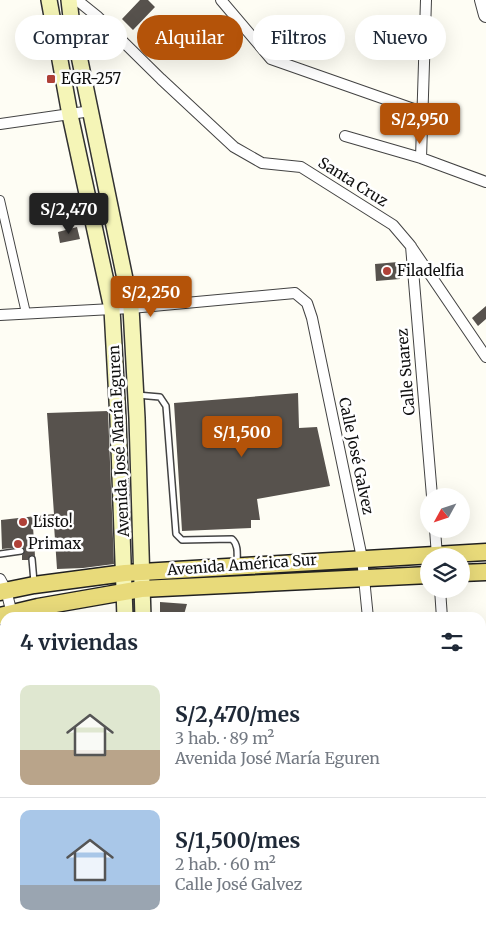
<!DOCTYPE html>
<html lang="es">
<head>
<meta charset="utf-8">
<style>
  :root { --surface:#fff; --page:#f6f6f7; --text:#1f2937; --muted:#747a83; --line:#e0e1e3; --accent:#b45309 }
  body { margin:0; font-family:Merriweather,serif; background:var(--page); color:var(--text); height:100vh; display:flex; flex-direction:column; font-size:19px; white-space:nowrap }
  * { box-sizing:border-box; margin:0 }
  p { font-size:16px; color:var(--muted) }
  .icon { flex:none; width:28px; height:28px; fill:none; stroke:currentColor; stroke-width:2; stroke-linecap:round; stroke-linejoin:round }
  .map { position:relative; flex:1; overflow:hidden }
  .drawer { position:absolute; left:0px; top:612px; width:486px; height:321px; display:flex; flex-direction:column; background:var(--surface); border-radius:15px 15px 0 0; box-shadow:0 5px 20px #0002 }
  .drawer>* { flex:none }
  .top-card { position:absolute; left:15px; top:15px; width:456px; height:45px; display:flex; gap:10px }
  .needle { width:32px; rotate:230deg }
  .fabs { position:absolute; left:420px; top:488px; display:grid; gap:10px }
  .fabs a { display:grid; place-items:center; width:50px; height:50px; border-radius:50%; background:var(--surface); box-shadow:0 5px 20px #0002; font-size:25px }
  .price { position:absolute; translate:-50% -42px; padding:0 11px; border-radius:5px; background:var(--accent); color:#fff; font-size:16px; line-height:32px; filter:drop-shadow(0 1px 2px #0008) }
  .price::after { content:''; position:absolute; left:50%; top:30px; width:15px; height:11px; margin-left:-8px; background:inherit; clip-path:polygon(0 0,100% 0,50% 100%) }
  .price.selected { background:#222; color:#fff }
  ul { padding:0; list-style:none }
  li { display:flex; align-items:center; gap:15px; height:125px; padding:0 20px }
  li+li { border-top:1px solid var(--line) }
  li span { display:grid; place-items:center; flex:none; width:140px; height:100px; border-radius:10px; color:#555 }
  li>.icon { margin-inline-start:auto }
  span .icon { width:60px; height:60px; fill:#fffc; stroke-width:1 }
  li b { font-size:21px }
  h2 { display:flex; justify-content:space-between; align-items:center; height:60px; padding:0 20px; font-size:21px }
  .chip { padding:0 18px; border-radius:22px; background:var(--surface); box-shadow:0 5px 20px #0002; font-size:18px; line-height:45px }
  .chip.selected { background:var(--accent); color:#fff }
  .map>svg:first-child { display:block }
  .green { fill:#cfe5c1 }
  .building { fill:#57524d }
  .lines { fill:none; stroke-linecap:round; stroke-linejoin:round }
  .service-casing { stroke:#434343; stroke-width:8 }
  .pedestrian-casing { stroke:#434343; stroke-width:10 }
  .minor-casing { stroke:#434343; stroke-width:12 }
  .tertiary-casing { stroke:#434343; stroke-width:16 }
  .secondary-casing { stroke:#323232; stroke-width:18 }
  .primary-casing { stroke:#212121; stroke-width:19 }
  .service { stroke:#fff; stroke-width:5 }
  .pedestrian { stroke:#fff; stroke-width:8 }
  .minor { stroke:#fff; stroke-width:10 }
  .tertiary { stroke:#fff; stroke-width:14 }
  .secondary { stroke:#f5f5b7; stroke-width:15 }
  .primary { stroke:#e8da7a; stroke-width:16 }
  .poi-dot { fill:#b04138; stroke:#fff; stroke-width:2 }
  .labels { text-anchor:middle; stroke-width:5; stroke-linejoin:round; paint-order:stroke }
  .poi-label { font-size:15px; fill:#101010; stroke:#fff; text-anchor:start }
  .street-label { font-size:15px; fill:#101010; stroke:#fff }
</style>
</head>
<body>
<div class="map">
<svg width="486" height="933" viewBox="0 0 486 933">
  <rect width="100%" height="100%" fill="#fefdf4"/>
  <path class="green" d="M5,890v39h65v4h-70v-42z"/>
  <path class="building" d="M140,0h8l7,7 -22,23 -11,-11z
    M77,227l3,12 -20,4 -2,-11z
    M398,262l2,17 -24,2 -1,-17z
    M486,306v13l-8,7 -6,-8z
    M298,393l1,35 18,-1 13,59 -73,13 3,21h-9v8l-69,3 -8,-128z
    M108,411l6,153 -31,4 -26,1 -3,-44 -21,2 2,29 -4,-1 -3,5h-6v-5l3,-4 -2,-4 -21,2 -1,-29 53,-6 -7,-101z
    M160,602l27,2 -4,14h-23z"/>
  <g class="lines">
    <g class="service-casing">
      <path id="service" d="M137,395l23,2 6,9 10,128 6,6 50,-1c7,6 5,17 5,26
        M0,554l21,-3
        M32,559l2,23"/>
    </g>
    <g class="pedestrian-casing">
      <path id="pedestrian" d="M0,200l26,113"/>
    </g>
    <g class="minor-casing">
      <path id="minor" d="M77,0l21,17 63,62 73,68 28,16 39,4 92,58 17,20 76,112
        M221,0l50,59 151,53
        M0,124l91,-13
        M345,136l76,22 65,24
        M421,158l5,-158
        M411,246l21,250
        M0,315l131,-7 164,-15 12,10 5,15 50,240 6,60
        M435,529l2,27
        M0,579l6,11 6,24
        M440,589l2,29
        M0,732h5
        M481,768h5
        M0,833l5,-1
        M234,929v4
        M471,929v4
        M338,933l1,-4"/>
    </g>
    <g class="tertiary-casing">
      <path id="tertiary" d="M482,0l4,15"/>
    </g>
    <g class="secondary-casing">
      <path id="secondary" d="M49,0l21,115 42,194 6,110 7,199
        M69,0l2,17 60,291 6,110 6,200
        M132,933v-4
        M150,933v-4"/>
    </g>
    <g class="primary-casing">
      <path id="primary" d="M461,573l25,-1
        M0,592l34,-7 91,-12 361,-21
        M0,616l38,-9 103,-18 288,-14"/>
    </g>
    <use href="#service" class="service"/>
    <use href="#pedestrian" class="pedestrian"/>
    <use href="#minor" class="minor"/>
    <use href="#tertiary" class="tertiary"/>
    <use href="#secondary" class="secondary"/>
    <use href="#primary" class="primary"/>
  </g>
  <g class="poi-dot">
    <rect x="46" y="74" width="10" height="10" rx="2.5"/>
    <circle cx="387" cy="271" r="5"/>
    <circle cx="23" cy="522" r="5"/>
    <circle cx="18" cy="544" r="5"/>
  </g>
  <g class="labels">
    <g class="poi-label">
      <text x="61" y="84">EGR-257</text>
      <text x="397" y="276">Filadelfia</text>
      <text x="33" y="527">Listo!</text>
      <text x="28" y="549">Primax</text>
    </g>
    <g class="street-label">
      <text transform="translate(353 182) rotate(32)" y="5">Santa Cruz</text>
      <text transform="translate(406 372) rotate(-95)" y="5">Calle Suarez</text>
      <text transform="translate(119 441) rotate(-93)" y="5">Avenida José María Eguren</text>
      <text transform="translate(356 456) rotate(78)" y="5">Calle José Galvez</text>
      <text transform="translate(242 565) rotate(-4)" y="5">Avenida América Sur</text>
    </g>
  </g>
</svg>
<div class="fabs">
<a><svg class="needle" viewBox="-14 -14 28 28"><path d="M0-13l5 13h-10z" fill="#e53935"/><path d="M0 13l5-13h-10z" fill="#747a83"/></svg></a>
<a><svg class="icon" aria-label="layers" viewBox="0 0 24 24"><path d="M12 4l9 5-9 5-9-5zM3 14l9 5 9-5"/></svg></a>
</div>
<b class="price" style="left:420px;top:145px">S/2,950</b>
<b class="price selected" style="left:69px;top:235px">S/2,470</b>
<b class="price" style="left:151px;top:318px">S/2,250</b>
<b class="price" style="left:242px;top:458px">S/1,500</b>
<div class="top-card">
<a class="chip">Comprar</a>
<a class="chip selected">Alquilar</a>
<a class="chip">Filtros</a>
<a class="chip">Nuevo</a>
</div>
<section class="drawer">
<h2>4 viviendas<svg class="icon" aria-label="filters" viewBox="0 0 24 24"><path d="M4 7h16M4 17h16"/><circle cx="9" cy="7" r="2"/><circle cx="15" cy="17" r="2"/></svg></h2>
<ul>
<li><span style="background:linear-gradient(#dfe7d0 65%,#b9a48a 0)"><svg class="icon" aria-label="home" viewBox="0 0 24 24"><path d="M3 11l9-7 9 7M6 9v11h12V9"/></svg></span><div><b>S/2,470/mes</b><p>3 hab. · 89 m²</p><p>Avenida José María Eguren</p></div></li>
<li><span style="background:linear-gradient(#a9c7e8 75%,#9aa5b1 0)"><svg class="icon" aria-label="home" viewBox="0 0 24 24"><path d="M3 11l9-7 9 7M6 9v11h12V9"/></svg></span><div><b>S/1,500/mes</b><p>2 hab. · 60 m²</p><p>Calle José Galvez</p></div></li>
</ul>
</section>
</div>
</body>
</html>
